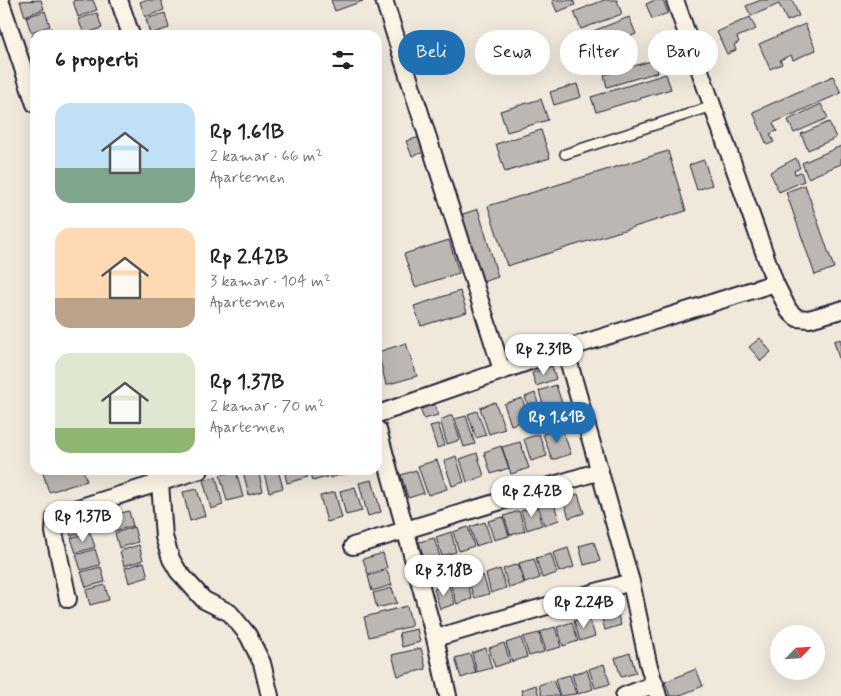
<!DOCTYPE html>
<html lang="id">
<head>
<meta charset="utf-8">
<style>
  :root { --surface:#fff; --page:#f2f2f2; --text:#222; --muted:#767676; --accent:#1f6fb2 }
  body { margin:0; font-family:Mynerve,sans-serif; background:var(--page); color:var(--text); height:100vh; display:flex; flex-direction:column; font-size:19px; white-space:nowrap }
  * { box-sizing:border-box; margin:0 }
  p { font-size:16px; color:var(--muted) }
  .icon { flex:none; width:28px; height:28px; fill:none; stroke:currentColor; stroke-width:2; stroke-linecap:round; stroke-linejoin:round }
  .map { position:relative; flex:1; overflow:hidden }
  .details { position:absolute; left:30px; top:30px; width:352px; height:445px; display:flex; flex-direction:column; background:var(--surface); border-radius:15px; box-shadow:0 5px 20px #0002 }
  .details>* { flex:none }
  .top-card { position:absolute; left:398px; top:30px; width:368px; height:45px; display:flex; gap:10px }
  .needle { width:32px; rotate:65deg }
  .buttons { position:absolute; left:770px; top:625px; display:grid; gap:10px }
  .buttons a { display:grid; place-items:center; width:55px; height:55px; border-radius:50%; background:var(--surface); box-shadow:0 5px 20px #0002; font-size:25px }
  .price { position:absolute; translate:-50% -42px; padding:0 11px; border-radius:18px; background:#fff; color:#222; font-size:16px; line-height:32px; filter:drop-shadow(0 1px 2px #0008) }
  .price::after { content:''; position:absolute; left:50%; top:30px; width:15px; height:11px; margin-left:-8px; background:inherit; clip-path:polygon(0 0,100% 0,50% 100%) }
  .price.selected { background:var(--accent); color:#fff }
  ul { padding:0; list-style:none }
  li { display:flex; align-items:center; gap:15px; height:125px; padding:0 25px }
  li span { display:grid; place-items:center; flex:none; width:140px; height:100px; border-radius:15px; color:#555 }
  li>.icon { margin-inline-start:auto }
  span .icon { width:60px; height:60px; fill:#fffc; stroke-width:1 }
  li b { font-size:21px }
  h2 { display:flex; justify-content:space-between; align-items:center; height:60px; padding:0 25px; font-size:21px }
  .pill { padding:0 18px; border-radius:22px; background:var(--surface); box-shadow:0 5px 20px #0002; font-size:18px; line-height:45px }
  .pill.selected { background:var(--accent); color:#fff }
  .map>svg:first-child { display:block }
  .building { fill:#bcb7b3; stroke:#22223b }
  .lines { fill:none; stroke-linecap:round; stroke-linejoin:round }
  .lane-casing { stroke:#22223b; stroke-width:12 }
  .street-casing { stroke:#22223b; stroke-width:20 }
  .lane { stroke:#fcf5e5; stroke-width:9 }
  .street { stroke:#fcf5e5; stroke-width:16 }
</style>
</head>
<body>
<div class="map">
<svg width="841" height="696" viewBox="0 0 841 696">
  <rect width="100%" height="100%" fill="#efe8db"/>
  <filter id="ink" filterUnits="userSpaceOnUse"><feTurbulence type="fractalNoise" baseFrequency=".02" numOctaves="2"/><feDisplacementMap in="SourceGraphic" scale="10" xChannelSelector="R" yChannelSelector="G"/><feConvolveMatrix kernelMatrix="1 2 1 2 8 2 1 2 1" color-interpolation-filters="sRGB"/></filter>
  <g filter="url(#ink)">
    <path class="building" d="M41,0l3,9 -19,7 -5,-15z
      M77,0h16l4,10 -19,7 -5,-16z
      M145,0h16l3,10 -19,7 -5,-15z
      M331,0h32v1l-28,10z
      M552,0h21l2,5 -18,7z
      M604,0h13l5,14 -41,15 -7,-17z
      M655,0h8l5,13 -16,6 -6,-15z
      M761,0h31l7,16 -12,5 -8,-17 -28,12 -5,-10z
      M45,11l5,15 -19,6 -5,-15z
      M97,13l5,15 -18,6 -6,-15z
      M165,13l4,15 -19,6 -4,-15z
      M629,17l7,17 -51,20 -7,-17z
      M750,17l6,12 -19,8 2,5 -5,3 2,5 -9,4 -10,-22z
      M805,24l11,26 -23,10 -2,-5 -11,5 2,4 -12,5 -11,-25z
      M51,28l2,7h-18v10l-3,-10z
      M654,60l4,12 -51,15 -3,-12z
      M666,74l5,15 -75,23 -5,-15z
      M833,76l8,17 -68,30 4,8 -7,3 4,8 -7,3 -14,-33z
      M577,84l4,13 -27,8 -4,-13z
      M541,99l7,21 -41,12 -7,-21z
      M821,104l7,14 -34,15 -6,-13z
      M829,122l7,16 -28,12 -7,-16z
      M541,130l9,28 -45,14 -9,-28z
      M420,137l5,15 -13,4 -6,-15z
      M841,146v18l-33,14 -6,-15z
      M668,151l18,60 -179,55 -19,-60z
      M796,158l4,10 -6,3 1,3 6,-2 3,9 -25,11 -9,-20z
      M704,160l8,25 -15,5 -8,-25z
      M805,185l29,83 -19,7 -29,-83z
      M478,209l20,68 -18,6 -20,-68z
      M449,240l10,33 -44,14 -11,-33z
      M460,291l7,21 -46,14 -7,-20z
      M760,338l11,14 -10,9 -12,-14z
      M841,339v27l-7,-25z
      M406,343l11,33 -31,9 -8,-33z
      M552,366l4,13 -20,7 -4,-13z
      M556,385l9,27 -18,6 -8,-27z
      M535,393l7,23 -9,3 -8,-22z
      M432,396l6,19 -14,4 -7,-18z
      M522,398l7,21 -18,6 -7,-21z
      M495,402l10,27 -16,5 -9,-26z
      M477,411l9,24 -10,3 -8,-24z
      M452,415l8,25 -13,4 -7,-24z
      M466,416l9,28 -11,3 -9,-28z
      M438,424l7,21 -8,3 -7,-22z
      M562,428l9,26 -19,6 -9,-26z
      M539,434l8,22 -16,5 -7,-22z
      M520,442l9,26 -18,6 -9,-27z
      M501,446l8,22 -18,6 -7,-22z
      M477,453l7,23 -17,6 -7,-23z
      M456,456l8,26 -12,4 -8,-25z
      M437,460l10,29 -19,6 -10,-29z
      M53,470h30l4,11 -38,11 -6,-19z
      M251,470h7l5,21 -14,4 -6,-23z
      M263,470h15l5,18 -14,4z
      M284,470h22l2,7 -21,6z
      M310,470h15l2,7 -14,4z
      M328,470h18l1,3 -17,5z
      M416,470l8,23 -16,5 -7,-23z
      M236,471l7,26 -16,4 -7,-26z
      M216,477l7,28 -12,4 -8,-29z
      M372,480l9,32 -13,4 -9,-33z
      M355,487l7,24 -16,4 -6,-24z
      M197,489l8,27 -15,5 -7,-29z
      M335,492l7,26 -15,4 -7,-26z
      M578,494l6,19 -15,5 -6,-19z
      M553,501l6,19 -15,5 -6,-20z
      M536,506l6,19 -15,5 -6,-19z
      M129,511l4,15 -19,5 -5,-15z
      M519,511l6,20 -15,4 -6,-19z
      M85,515l5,15 -19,6 -5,-15z
      M503,517l6,19 -15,4 -6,-19z
      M485,522l6,19 -15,5 -6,-19z
      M134,527l4,15 -19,6 -4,-15z
      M468,527l6,19 -15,5 -6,-19z
      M90,532l5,15 -19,6 -5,-15z
      M451,532l5,20 -14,4 -6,-19z
      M434,538l6,19 -15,5 -6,-20z
      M594,542l6,19 -16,4 -5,-19z
      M139,545l4,15 -19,6 -4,-15z
      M568,548l6,19 -15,5 -6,-19z
      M95,549l5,16 -19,5 -5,-15z
      M383,553l4,15 -19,6 -5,-15z
      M551,554l6,19 -15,5 -6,-20z
      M534,559l6,19 -15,5 -6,-20z
      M144,562l4,15 -19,6 -4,-15z
      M518,564l6,19 -15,5 -6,-19z
      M101,567l4,15 -19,5 -5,-15z
      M500,569l6,19 -15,5 -5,-19z
      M387,570l5,15 -20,6 -4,-15z
      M483,575l6,19 -15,4 -6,-19z
      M466,580l6,19 -15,5 -6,-19z
      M105,585l4,15 -19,5 -4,-15z
      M449,585l6,19 -15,5 -6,-20z
      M392,588l5,15 -20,5 -4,-15z
      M407,606l5,20 -43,11 -5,-20z
      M615,606l6,19 -16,5 -5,-19z
      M589,617l6,19 -15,5 -6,-20z
      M572,622l6,19 -15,5 -6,-19z
      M555,627l6,20 -15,4 -6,-19z
      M417,629l3,13 -18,5 -3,-14z
      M539,633l5,19 -15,4 -6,-19z
      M521,638l6,19 -15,5 -6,-19z
      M504,643l6,19 -15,5 -6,-19z
      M421,648l5,21 -28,7 -6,-21z
      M486,648l6,20 -15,4 -5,-19z
      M630,653l6,20 -15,4 -6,-19z
      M470,654l6,19 -15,5 -6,-20z
      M604,664l6,20 -15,4 -6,-19z
      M696,669l7,17 -25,10h-8l-5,-14z
      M587,670l6,19 -15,5 -6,-20z
      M570,675l6,19 -16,2 -5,-17z
      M553,680l6,16h-17l-3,-11z
      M536,685l3,11h-16l-2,-6z"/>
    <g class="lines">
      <g class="lane-casing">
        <path id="lane" d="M565,154l148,-48"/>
      </g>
      <g class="street-casing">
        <path id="street" d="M0,0l35,104
          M119,0l12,35
          M384,0l118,370
          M675,0l100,283 14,28 8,7 12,1 32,-9
          M565,349l66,233 17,81 10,33
          M378,414l187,-65 210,-66
          M378,430l57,208 13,58
          M155,470l5,13 4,54 7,22 7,12 26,29 26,13 18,22 14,28 8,33
          M353,546l247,-75
          M68,599l-14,-67 1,-14 7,-5 138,-43
          M435,638l196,-56
          M624,696l31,-12"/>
      </g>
      <use href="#lane" class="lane"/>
      <use href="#street" class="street"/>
    </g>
  </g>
</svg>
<div class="buttons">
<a><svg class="needle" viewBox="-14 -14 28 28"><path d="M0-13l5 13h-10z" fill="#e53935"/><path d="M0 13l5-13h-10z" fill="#767676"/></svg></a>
</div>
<b class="price" style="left:544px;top:376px">Rp 2.31B</b>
<b class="price selected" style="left:557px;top:444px">Rp 1.61B</b>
<b class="price" style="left:532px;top:518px">Rp 2.42B</b>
<b class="price" style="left:83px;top:543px">Rp 1.37B</b>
<b class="price" style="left:444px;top:597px">Rp 3.18B</b>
<b class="price" style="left:584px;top:629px">Rp 2.24B</b>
<div class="top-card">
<a class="pill selected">Beli</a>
<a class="pill">Sewa</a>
<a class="pill">Filter</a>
<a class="pill">Baru</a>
</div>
<section class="details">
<h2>6 properti<svg class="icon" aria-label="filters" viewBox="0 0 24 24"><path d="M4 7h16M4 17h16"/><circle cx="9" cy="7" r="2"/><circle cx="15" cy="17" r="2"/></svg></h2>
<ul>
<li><span style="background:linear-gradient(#bfe0f5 65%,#7fa58c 0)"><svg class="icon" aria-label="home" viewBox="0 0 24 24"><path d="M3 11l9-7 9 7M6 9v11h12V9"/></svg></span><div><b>Rp 1.61B</b><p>2 kamar · 66 m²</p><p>Apartemen</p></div></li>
<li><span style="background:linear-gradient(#ffd9b3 70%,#b9a48a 0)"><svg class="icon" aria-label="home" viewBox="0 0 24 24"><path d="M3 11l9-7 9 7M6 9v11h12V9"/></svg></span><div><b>Rp 2.42B</b><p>3 kamar · 104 m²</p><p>Apartemen</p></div></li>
<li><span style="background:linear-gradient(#dfe7d0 75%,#8fb573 0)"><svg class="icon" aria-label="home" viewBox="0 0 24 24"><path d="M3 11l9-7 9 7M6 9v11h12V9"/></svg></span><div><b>Rp 1.37B</b><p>2 kamar · 70 m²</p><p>Apartemen</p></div></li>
</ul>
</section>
</div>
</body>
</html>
